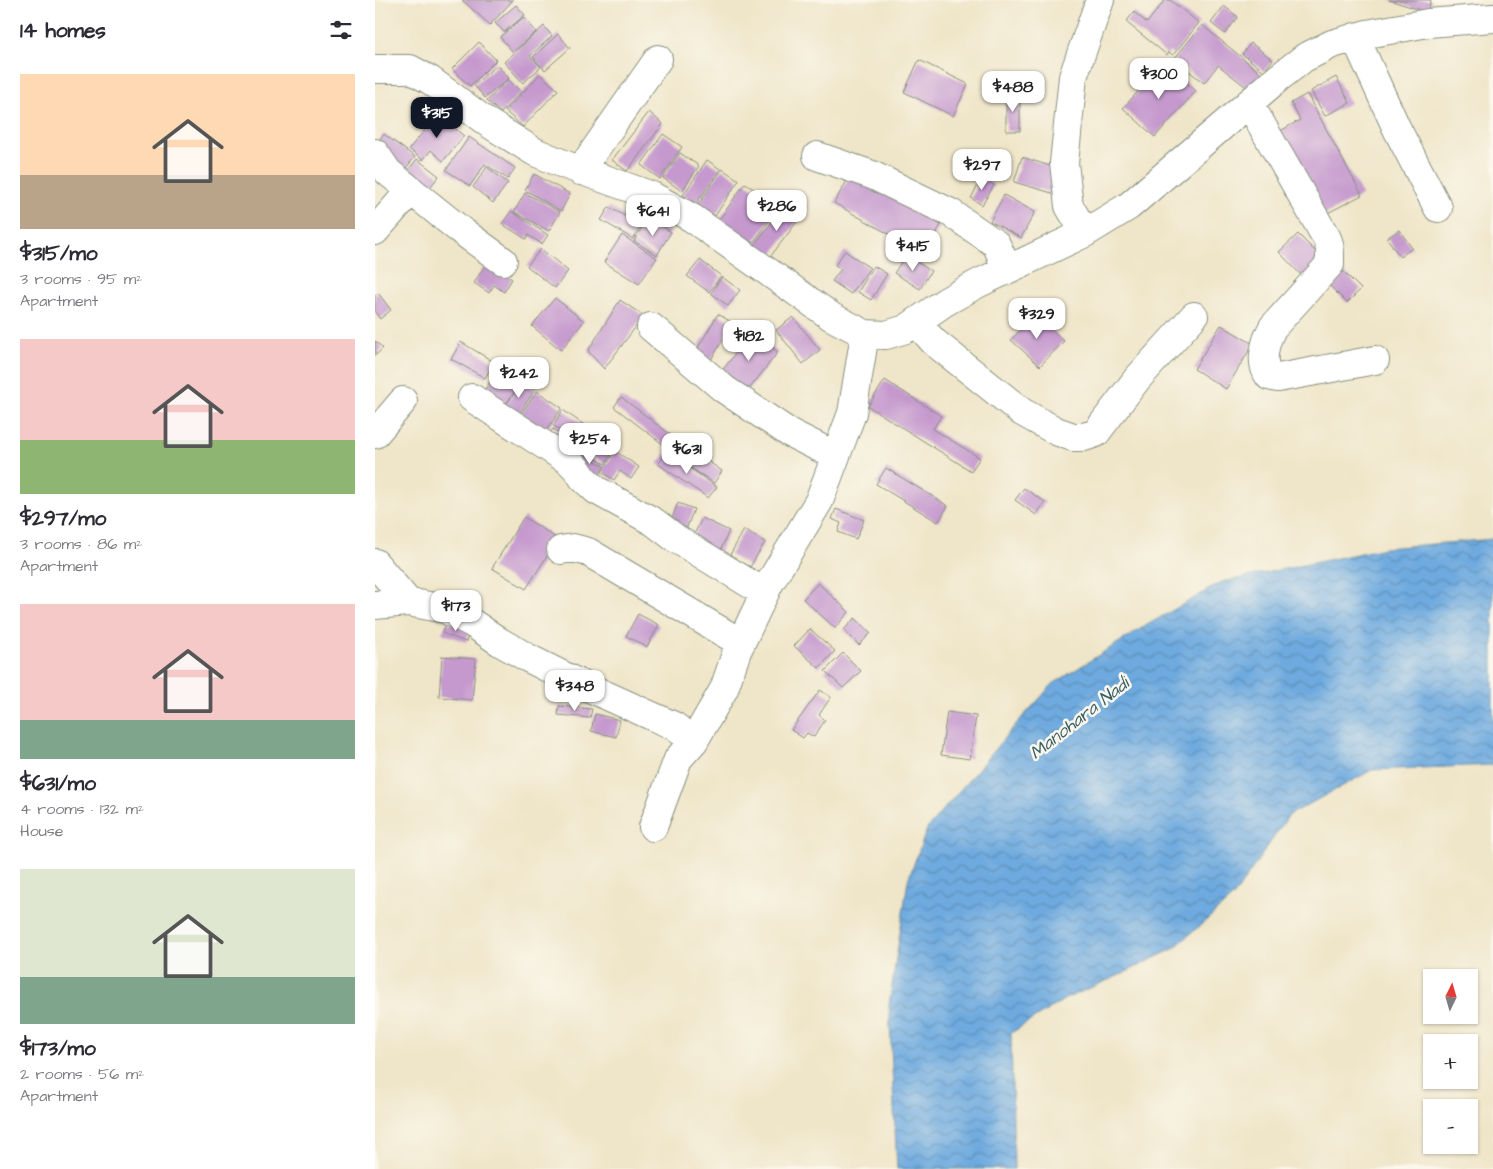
<!DOCTYPE html>
<html lang="en">
<head>
<meta charset="utf-8">
<style>
  :root { --surface:#fff; --page:#f2f2f3; --text:#2b2b33; --muted:#7c7c81; --accent:#111827 }
  body { margin:0; font-family:"Architects Daughter",sans-serif; background:var(--page); color:var(--text); height:100vh; display:flex; flex-direction:column; font-size:19px; white-space:nowrap }
  * { box-sizing:border-box; margin:0 }
  p { font-size:16px; color:var(--muted) }
  .icon { flex:none; width:28px; height:28px; fill:none; stroke:currentColor; stroke-width:2; stroke-linecap:round; stroke-linejoin:round }
  .map { position:relative; flex:1; overflow:hidden }
  .sheet { display:flex; flex-direction:column; background:var(--surface); width:375px }
  .sheet>* { flex:none }
  .needle { width:32px; rotate:5deg }
  .buttons { position:absolute; left:1048px; top:969px; display:grid; gap:10px }
  .buttons a { display:grid; place-items:center; width:55px; height:55px; border-radius:0px; background:var(--surface); box-shadow:0 1px 4px #0004; font-size:25px }
  .price { position:absolute; translate:-50% -42px; padding:0 11px; border-radius:10px; background:#fff; color:#222; font-size:16px; line-height:32px; filter:drop-shadow(0 1px 2px #0008) }
  .price::after { content:''; position:absolute; left:50%; top:30px; width:15px; height:11px; margin-left:-8px; background:inherit; clip-path:polygon(0 0,100% 0,50% 100%) }
  .price.active { background:var(--accent); color:#fff }
  ul { padding:0; list-style:none }
  li { display:grid; align-content:center; gap:10px; height:265px; padding:0 20px }
  li span { display:grid; place-items:center; height:155px; border-radius:0px; color:#555 }
  li>.icon { margin-inline-start:auto }
  span .icon { width:90px; height:90px; fill:#fffc; stroke-width:1 }
  li b { font-size:21px }
  h2 { display:flex; justify-content:space-between; align-items:center; height:60px; padding:0 20px; font-size:21px }
  main { display:flex; flex:1; min-height:0 }
  .map>svg:first-child { display:block }
  .water { fill:url(#water-waves); stroke:#46748a }
  .building { fill:#c599ce }
  .lines { fill:none; stroke-linecap:round; stroke-linejoin:round }
  .minor-casing { stroke:#87917e; stroke-width:30 }
  .minor { stroke:#fff; stroke-width:28 }
  .labels { text-anchor:middle; stroke-width:5; stroke-linejoin:round; paint-order:stroke }
  .water-label { font-size:18px; font-style:italic; fill:#375e67; stroke:#fbf7ec }
</style>
</head>
<body>
<main>
<section class="sheet">
<h2>14 homes<svg class="icon" aria-label="filters" viewBox="0 0 24 24"><path d="M4 7h16M4 17h16"/><circle cx="9" cy="7" r="2"/><circle cx="15" cy="17" r="2"/></svg></h2>
<ul>
<li><span style="background:linear-gradient(#ffd9b3 65%,#b9a48a 0)"><svg class="icon" aria-label="home" viewBox="0 0 24 24"><path d="M3 11l9-7 9 7M6 9v11h12V9"/></svg></span><div><b>$315/mo</b><p>3 rooms · 95 m²</p><p>Apartment</p></div></li>
<li><span style="background:linear-gradient(#f6c9c9 65%,#8fb573 0)"><svg class="icon" aria-label="home" viewBox="0 0 24 24"><path d="M3 11l9-7 9 7M6 9v11h12V9"/></svg></span><div><b>$297/mo</b><p>3 rooms · 86 m²</p><p>Apartment</p></div></li>
<li><span style="background:linear-gradient(#f6c9c9 75%,#7fa58c 0)"><svg class="icon" aria-label="home" viewBox="0 0 24 24"><path d="M3 11l9-7 9 7M6 9v11h12V9"/></svg></span><div><b>$631/mo</b><p>4 rooms · 132 m²</p><p>House</p></div></li>
<li><span style="background:linear-gradient(#dfe7d0 70%,#7fa58c 0)"><svg class="icon" aria-label="home" viewBox="0 0 24 24"><path d="M3 11l9-7 9 7M6 9v11h12V9"/></svg></span><div><b>$173/mo</b><p>2 rooms · 56 m²</p><p>Apartment</p></div></li>
</ul>
</section>
<div class="map">
<svg width="1118" height="1169" viewBox="0 0 1118 1169">
  <defs>
    <pattern id="water-waves" width="16" height="10" patternUnits="userSpaceOnUse" patternTransform="scale(1.25)"><rect width="16" height="10" fill="#6eaadf"/><path d="M0 5q4-4 8 0t8 0" fill="none" stroke="#5a8cb6"/></pattern>
  </defs>
  <rect width="100%" height="100%" fill="#fbf7ec"/>
  <filter id="ink" filterUnits="userSpaceOnUse"><feTurbulence type="fractalNoise" baseFrequency=".02" numOctaves="2"/><feDisplacementMap in="SourceGraphic" scale="10" xChannelSelector="R" yChannelSelector="G"/><feConvolveMatrix kernelMatrix="1 2 1 2 8 2 1 2 1" color-interpolation-filters="sRGB"/></filter>
  <filter id="wash" filterUnits="userSpaceOnUse"><feTurbulence type="fractalNoise" baseFrequency=".0096" numOctaves="4" result="noise"/><feDisplacementMap in="SourceGraphic" scale="20" xChannelSelector="R" yChannelSelector="G"/><feGaussianBlur stdDeviation="1.12" result="paint"/><feColorMatrix in="noise" values="0 0 0 0 0 0 0 0 0 0 0 0 0 0 0 0 0 1.4 0 .05"/><feComposite in="paint" operator="in"/></filter>
  <g filter="url(#wash)">
    <rect width="100%" height="100%" fill="#efe5c8"/>
    <path class="water" d="M1118,539v226l-121,5 -83,45 -56,82 -60,52 -49,24 -59,26 -54,34 3,136h-117l-8,-164 19,-125 19,-51 91,-107 35,-38 89,-56 80,-46 163,-34z"/>
    <g id="blocks">
      <path class="building" d="M87,0h51l-23,25z
        M790,0h5l29,23 -26,32 -4,-3 -2,3 -41,-33 8,-10 13,11z
        M1014,0h42l-4,12z
        M141,5l9,10 -21,17 -9,-9z
        M849,6l14,11 -13,17 -14,-11z
        M149,17l12,15 -23,20 -13,-15z
        M827,25l60,49 -12,16 -32,-25 -14,18 -30,-24z
        M169,26l8,10 -22,20 11,11 -18,16 -19,-21z
        M183,34l12,14 -25,22 -12,-13z
        M104,42l17,18 -26,26 -18,-17z
        M876,43l22,17 -9,11 -22,-17z
        M544,60l49,24 -15,32 -49,-24z
        M789,63l32,28 -41,46 -32,-29z
        M122,65l12,13 -24,20 -11,-13z
        M165,74l18,16 -35,37 -18,-16z
        M961,77l14,26 -25,13 -14,-25z
        M133,79l13,13 -20,21 -14,-12z
        M932,94l55,101 -42,22 -45,-83 25,-14 -9,-17z
        M631,95h14v36h-14z
        M274,112l14,12 -36,47 -15,-11z
        M63,114l26,22 -21,25 -12,-11 -8,10 -14,-11z
        M9,134l31,23 -10,12 -30,-24z
        M288,134l19,13 -22,32 -19,-14z
        M94,137l46,31 -7,11 -23,-15 -15,22 -24,-16z
        M305,153l19,13 -17,25 -19,-13z
        M647,157l37,12 -7,24 -38,-11z
        M42,159l22,17 -12,15 -22,-17z
        M332,160l13,9 -24,35 -13,-9z
        M112,167l21,16 -15,20 -20,-16z
        M347,169l17,11 -24,36 -17,-11z
        M159,174l36,20 -9,17 -36,-21z
        M476,174l90,51 -17,29 -90,-51z
        M607,178l12,7 -12,20 -11,-7z
        M370,183l34,24 -26,36 -34,-23z
        M150,193l35,19 -11,19 -35,-19z
        M629,195l31,17 -14,26 -31,-17z
        M409,206l16,12 -30,39 -16,-12z
        M234,207l21,12 5,-10 12,7 -14,23 -32,-19z
        M136,211l37,24 -6,9 -14,-9 -2,4 -24,-15z
        M273,218l23,14 -14,23 -23,-14z
        M1024,230l13,18 -12,9 -13,-19z
        M923,234l26,26 -19,19 -26,-27z
        M247,235l35,23 -18,26 -35,-22z
        M166,249l27,22 -13,17 -28,-22z
        M470,251l25,17 -19,26 -19,-13 9,-12 -6,-4z
        M531,255l25,16 -11,18 -26,-16z
        M325,260l21,16 -12,16 -22,-16z
        M112,262l25,17 -8,13 -10,-7 -5,8 -15,-10z
        M499,266l13,8 -16,26 -13,-8z
        M964,267l22,22 -14,14 -22,-22z
        M347,277l18,13 -12,16 -17,-13z
        M3,293l13,17 -11,9 -5,-7v-17z
        M180,298l29,23 -23,29 -29,-24z
        M245,300l24,16 -40,53 -16,-18z
        M343,314l15,9 -25,42 -15,-9z
        M660,314l29,27 -24,25 -29,-26z
        M418,317l27,33 -17,14 -27,-34z
        M846,325l32,19 -27,45 -32,-20z
        M377,332l26,20 -31,40 -26,-20z
        M0,341l8,7 -8,8z
        M86,342l33,20 -9,16 -34,-19z
        M126,366l21,14 -21,32 -22,-14z
        M510,380l56,36 -8,13 47,29 -9,13 -103,-65z
        M147,381l13,9 -19,28 -12,-10z
        M162,391l25,17 -19,27 -25,-17z
        M246,397l58,44 -7,10 -58,-44z
        M188,410l21,15 -10,15 -21,-15z
        M178,429l20,14 -9,12 -19,-15z
        M215,438l23,13 -8,13 -23,-14z
        M306,442l41,29 -8,12 -42,-28z
        M240,451l24,16 -8,12 -11,-8 -6,9 -12,-8z
        M292,452l50,35 -9,11 -50,-34z
        M207,453l22,13 -6,11 -23,-14z
        M511,468l62,38 -10,16 -62,-38z
        M649,488l21,14 -9,13 -21,-15z
        M303,503l16,6 -11,28 -16,-6z
        M461,509l28,11 -8,19 -18,-7 3,-9 -9,-4z
        M149,517l34,22 -32,50 -34,-21z
        M327,518l27,13 -11,25 -28,-13z
        M369,530l21,12 -15,25 -20,-12z
        M443,583l31,29 -14,16 -32,-29z
        M263,614l21,11 -12,22 -21,-11z
        M480,618l16,15 -12,12 -15,-15z
        M72,622l23,9 -4,11 -24,-9z
        M435,629l25,22 -16,17 -25,-22z
        M468,653l18,18 -18,17 -18,-17z
        M67,656l34,3 -4,41 -33,-3z
        M445,690l11,7 -12,18 6,5 -11,17 -7,-4 -4,5 -12,-8z
        M184,706l33,3 -2,9 -32,-3z
        M572,712l29,4 -6,43 -29,-4z
        M220,714l25,6 -4,17 -25,-6z"/>
    </g>
  </g>
  <g filter="url(#ink)">
    <use href="#blocks" fill-opacity="0" stroke="#87917e" stroke-width="1"/>
    <g class="lines">
      <g class="minor-casing">
        <path id="minor" d="M980,37l42,92 41,79
          M0,69h35l20,11 58,43 47,29 31,13 86,31 40,22 140,99 33,17 21,1 20,-6 39,-27 32,-18 108,-51 44,-27 148,-127 27,-21 28,-14 35,-10 61,-11 65,-5
          M874,103l74,129c8,10 7,19 7,32l-57,63c-8,14 -14,36 -4,49l9,2 97,-18
          M0,153l13,19 71,57 44,32
          M442,156l55,19 79,38 45,31 5,11 4,16
          M205,171l78,-112
          M0,231l36,-41
          M710,233l-16,-27 -5,-43 9,-86 27,-77
          M541,322l18,20 88,70 34,19 17,6h11l12,-4 41,-54 57,-63
          M276,327l73,62 64,43 48,24
          M97,398l97,63 9,9 5,8 13,12 58,32 21,16 90,55
          M0,434l28,-33
          M186,550l12,-2 15,4 153,91
          M0,563l33,39
          M0,605l33,-3 37,7 27,14 28,19 28,16 44,22 102,46 20,15
          M278,827l25,-68 16,-18 30,-52 13,-38 32,-67 50,-83 33,-88 13,-79"/>
      </g>
      <use href="#minor" class="minor"/>
    </g>
  </g>
  <g class="labels">
    <g class="water-label">
      <text transform="translate(704 718) rotate(-38)" y="6">Manohara Nadi</text>
    </g>
  </g>
</svg>
<div class="buttons">
<a><svg class="needle" viewBox="-14 -14 28 28"><path d="M0-13l5 13h-10z" fill="#e53935"/><path d="M0 13l5-13h-10z" fill="#7c7c81"/></svg></a>
<a>+</a>
<a>−</a>
</div>
<b class="price" style="left:784px;top:100px">$300</b>
<b class="price" style="left:638px;top:113px">$488</b>
<b class="price active" style="left:62px;top:139px">$315</b>
<b class="price" style="left:607px;top:191px">$297</b>
<b class="price" style="left:402px;top:232px">$286</b>
<b class="price" style="left:278px;top:237px">$641</b>
<b class="price" style="left:538px;top:272px">$415</b>
<b class="price" style="left:662px;top:340px">$329</b>
<b class="price" style="left:374px;top:362px">$182</b>
<b class="price" style="left:144px;top:399px">$242</b>
<b class="price" style="left:215px;top:465px">$254</b>
<b class="price" style="left:312px;top:475px">$631</b>
<b class="price" style="left:81px;top:632px">$173</b>
<b class="price" style="left:200px;top:712px">$348</b>
</div>
</main>
</body>
</html>
